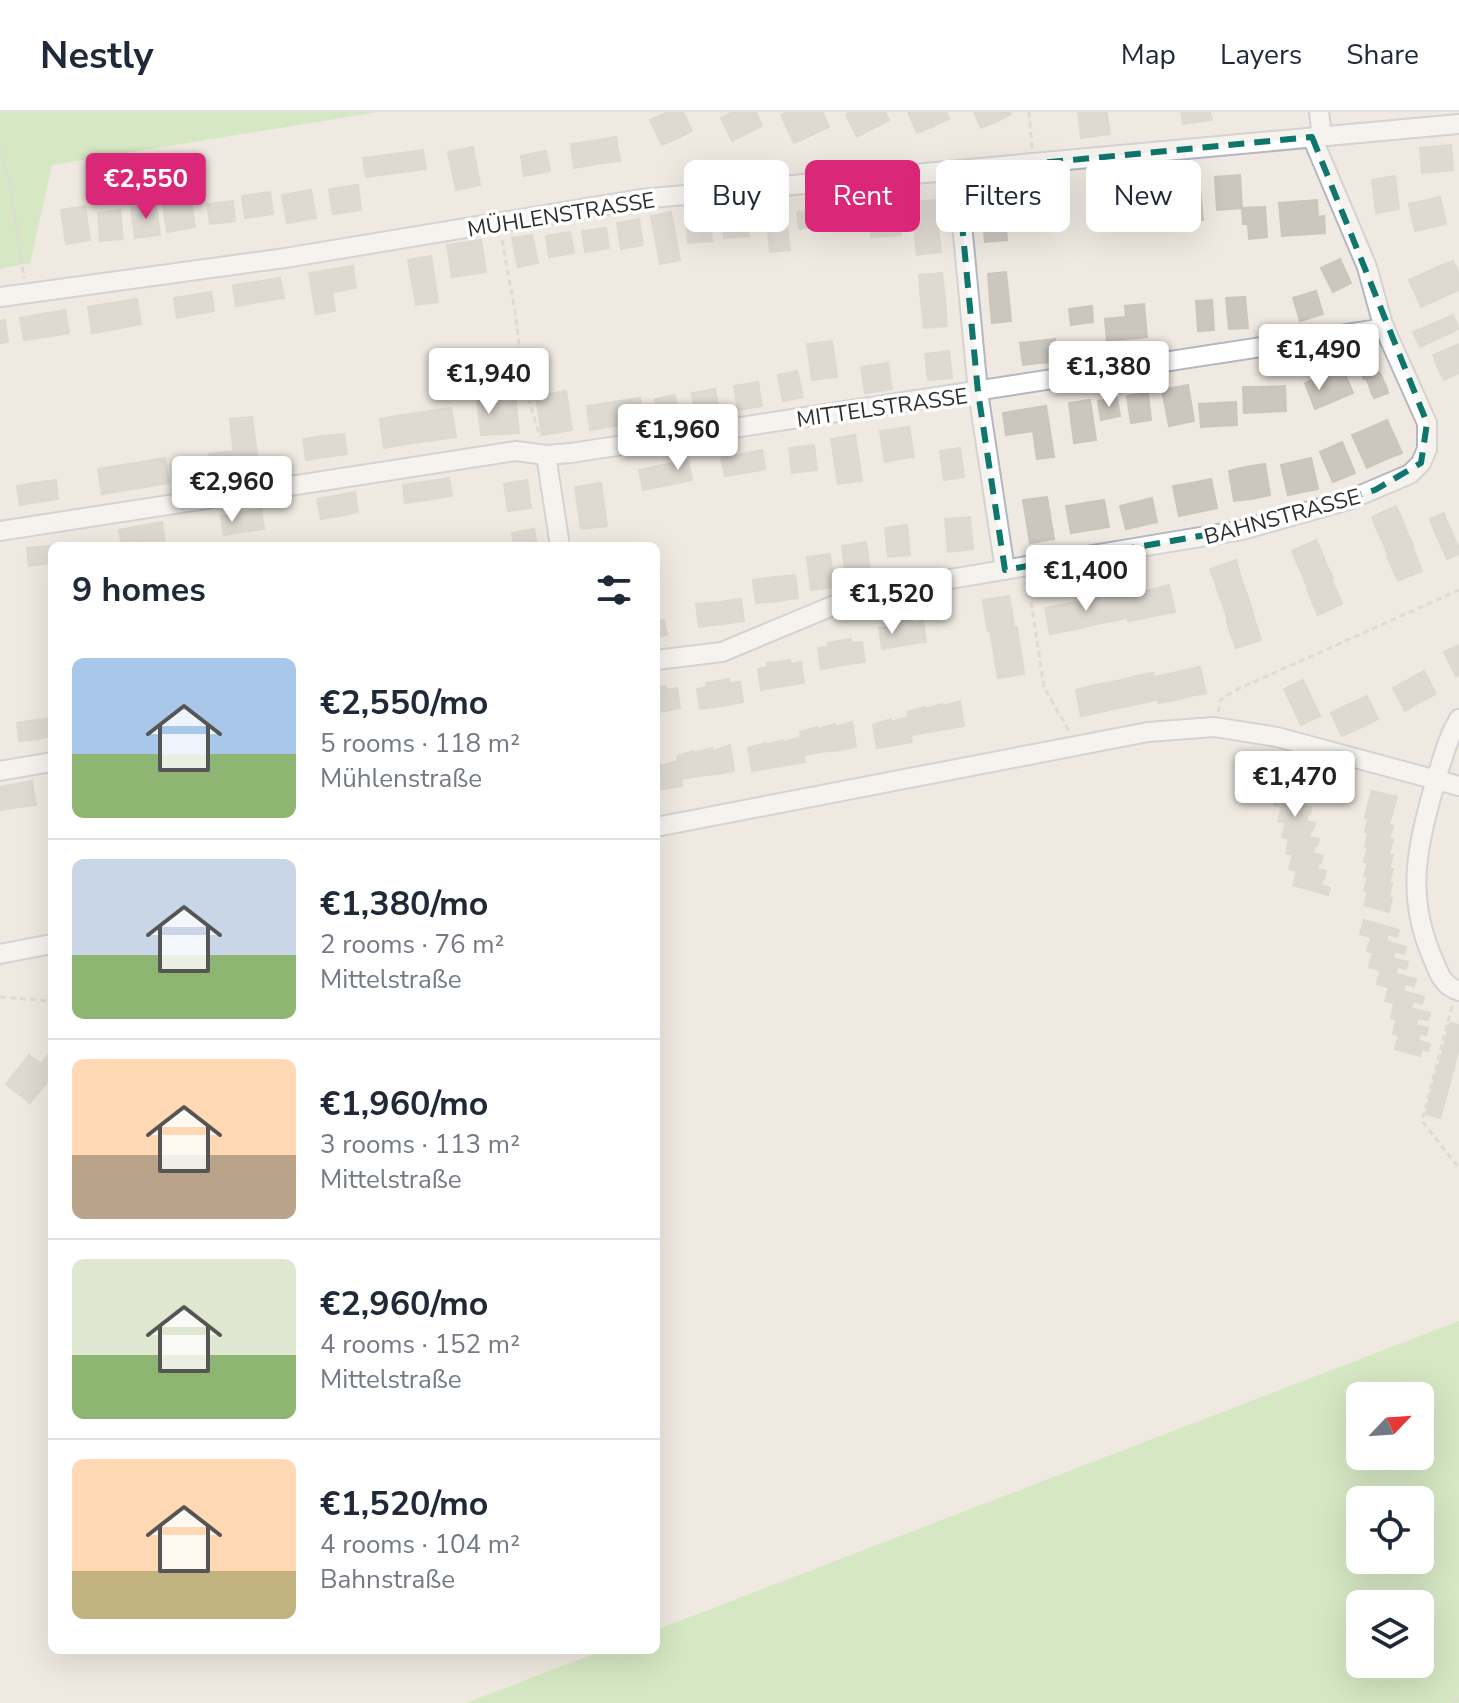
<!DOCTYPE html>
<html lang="en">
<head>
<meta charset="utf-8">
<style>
  :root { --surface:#fff; --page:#f6f6f7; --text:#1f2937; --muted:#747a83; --line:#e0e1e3; --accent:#db2777 }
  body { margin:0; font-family:"Nunito Sans",sans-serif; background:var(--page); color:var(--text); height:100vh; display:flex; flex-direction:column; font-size:30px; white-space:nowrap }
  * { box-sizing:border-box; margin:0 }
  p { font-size:26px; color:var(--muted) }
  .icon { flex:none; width:44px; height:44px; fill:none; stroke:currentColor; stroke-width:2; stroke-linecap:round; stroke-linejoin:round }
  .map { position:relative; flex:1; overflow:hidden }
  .sheet { position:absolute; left:48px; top:430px; width:612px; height:1112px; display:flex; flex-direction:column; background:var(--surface); border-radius:12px; box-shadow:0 8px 32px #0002 }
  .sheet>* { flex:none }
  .banner { position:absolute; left:684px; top:48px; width:654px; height:72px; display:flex; gap:16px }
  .needle { width:52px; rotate:65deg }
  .controls { position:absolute; left:1346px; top:1270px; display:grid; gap:16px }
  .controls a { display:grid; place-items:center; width:88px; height:88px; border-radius:12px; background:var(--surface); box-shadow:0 8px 32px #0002; font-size:40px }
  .price { position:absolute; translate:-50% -68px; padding:0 18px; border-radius:8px; background:#fff; color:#222; font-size:26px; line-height:52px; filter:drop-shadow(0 2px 4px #0008) }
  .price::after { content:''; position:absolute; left:50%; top:48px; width:24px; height:18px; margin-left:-12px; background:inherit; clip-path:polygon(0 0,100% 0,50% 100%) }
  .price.active { background:var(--accent); color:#fff }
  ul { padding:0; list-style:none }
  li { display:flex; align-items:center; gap:24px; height:200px; padding:0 24px }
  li+li { border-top:2px solid var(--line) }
  li span { display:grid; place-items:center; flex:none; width:224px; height:160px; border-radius:12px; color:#555 }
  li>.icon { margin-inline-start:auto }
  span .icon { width:96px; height:96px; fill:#fffc; stroke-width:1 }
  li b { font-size:34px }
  h2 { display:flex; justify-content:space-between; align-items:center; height:96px; padding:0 24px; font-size:34px }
  .tag { padding:0 28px; border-radius:12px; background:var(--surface); box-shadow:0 8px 32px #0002; font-size:28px; line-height:72px }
  .tag.active { background:var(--accent); color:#fff }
  header { display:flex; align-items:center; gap:48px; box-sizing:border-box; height:112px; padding:0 40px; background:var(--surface); border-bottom:2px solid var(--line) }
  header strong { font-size:38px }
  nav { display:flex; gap:44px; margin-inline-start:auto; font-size:28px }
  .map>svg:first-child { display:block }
  .green { fill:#b6e59e; fill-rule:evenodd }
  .building { fill:#cbc7bf; stroke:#cbc5ba; stroke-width:2 }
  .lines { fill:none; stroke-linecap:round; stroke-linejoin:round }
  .minor-casing { stroke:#b4b7c1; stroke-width:22 }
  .path { stroke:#c9c9c9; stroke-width:3; stroke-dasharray:6 4; stroke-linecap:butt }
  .minor { stroke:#fff; stroke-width:18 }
  .marked { fill:none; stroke:#0f766e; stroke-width:6; stroke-dasharray:16 10; stroke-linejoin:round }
  .labels { text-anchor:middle; stroke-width:7; stroke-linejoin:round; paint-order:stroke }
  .street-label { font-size:22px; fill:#2e2e2e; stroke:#fff }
</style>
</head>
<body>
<header>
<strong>Nestly</strong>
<nav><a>Map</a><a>Layers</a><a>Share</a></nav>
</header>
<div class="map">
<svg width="1459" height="1591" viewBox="0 0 1459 1591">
  <rect width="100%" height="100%" fill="#efe9e1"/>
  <path class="green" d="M0,0h378l-326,53 -22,98 -30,6z
    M1459,1209v382h-993l138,-53h52v-20zM1420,1284v60h-60v-60zM1360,1388h60v60h-60zM1360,1492h60v60h-60z"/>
  <path class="building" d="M683,0l9,19 -14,7 -12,-25z
    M733,0h5l10,21 -16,8 -11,-23z
    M738,0h18l6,14 -14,7z
    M788,0h13l11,23 -18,8 -13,-28z
    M801,0h21l7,15 -17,8z
    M851,0h16l7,16 -17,9 -11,-22z
    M867,0h18l4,8 -15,8z
    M908,0h20l6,14 -17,7z
    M928,0h18l3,7 -15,7z
    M974,0h19l5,9 -17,7z
    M993,0h17l1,2 -13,7z
    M1078,0h29v3l-28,4z
    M1181,0h29l2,8 -29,4z
    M666,1l12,25 -16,7 -12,-25z
    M1107,3l3,19 -29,4 -2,-19z
    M616,25l4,24 -24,3 -3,-23z
    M593,29l3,23 -22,4 -3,-24z
    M1451,33l2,25 -31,3 -2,-25z
    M473,35l7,38 -24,5 -8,-38z
    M423,38l3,19 -60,8 -3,-19z
    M546,39l4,20 -26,5 -3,-20z
    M1145,63l4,47 -20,2 -4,-47z
    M1240,63l2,33 -25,2 -2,-33z
    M1395,64l4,33 -23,4 -4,-33z
    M358,73l3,25 -28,4 -4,-25z
    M1032,74l3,25 -14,2 -3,-25z
    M1200,77l3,31 -25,1 -2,-31z
    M311,78l5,28 -29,5 -5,-28z
    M270,80l3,22 -28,4 -3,-22z
    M1004,80l1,24 -22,2 -1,-24z
    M1440,85l6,27 -31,7 -6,-27z
    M936,88l2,26 -24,2 -2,-26z
    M1317,88l1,17 6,-1 1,17 -43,3 -3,-33z
    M191,89l4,26 -28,5 -4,-27z
    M233,89l2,20 -25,3 -3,-20z
    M156,92l4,31 -25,3 -4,-30z
    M85,94l5,34 -24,4 -5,-34z
    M1265,95l2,30 -18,2 -1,-15h-5l-1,-16z
    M821,97l2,17 -24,3 -2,-17z
    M120,98l3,29 -23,2 -2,-28z
    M785,98l5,40 -20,2 -4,-40z
    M747,99l2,25 -25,2 -2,-25z
    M899,99l2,24 -30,2 -1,-24z
    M671,100l9,48 -20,4 -9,-48z
    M710,102l2,27 -24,2 -2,-27z
    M1005,104l2,24 -22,2 -2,-24z
    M639,107l4,26 -22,4 -4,-26z
    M938,114l3,26 -24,3 -3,-27z
    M606,116l3,20 -24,4 -3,-21z
    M570,120l4,21 -25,4 -3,-21z
    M532,123l6,28 -20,4 -6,-29z
    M481,128l5,32 -34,5 -5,-32z
    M431,144l7,46 -22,3 -8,-45z
    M1340,147l11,24 -18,9 -12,-24z
    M1453,149l6,13v16l-5,2 -12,-27z
    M1442,153l12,27 -11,5 -12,-27z
    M353,154l3,22 -24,4 -4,-22z
    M328,158l7,41 -19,3 -7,-41z
    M1431,158l12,27 -11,5 -12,-27z
    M1006,160l3,28 -19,1 -2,-27z
    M942,161l3,27 -24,2 -2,-27z
    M1420,163l12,27 -11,5 -12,-27z
    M280,166l4,20 -26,4 -3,-20z
    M255,170l3,20 -22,4 -3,-21z
    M1316,179l7,23 -23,7 -7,-23z
    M211,180l3,19 -18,3 -3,-19z
    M193,183l3,19 -19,4 -3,-20z
    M1245,185l3,31 -19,1 -3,-31z
    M137,187l4,25 -25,5 -5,-26z
    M945,188l2,26 -23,2 -3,-26z
    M1009,188l2,21 -19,2 -2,-22z
    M1212,188l2,30 -16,1 -2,-30z
    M111,191l5,26 -24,4 -4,-26z
    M1144,192l3,33 -40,4 -2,-22 21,-2 -1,-11z
    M1092,194l1,16 -22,3 -2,-16z
    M65,198l4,23 -24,4 -3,-23z
    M42,202l3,23 -21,3 -4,-22z
    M1453,203l6,14 -39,18 -7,-15z
    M5,208l3,22 -8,1v-22z
    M1055,227l2,22 -34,4 -3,-22z
    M832,229l5,36 -25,3 -5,-36z
    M1459,232v14l-21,10 -5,-13z
    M949,239l3,27 -24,2 -3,-26z
    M1459,246v15l-15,7 -6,-12z
    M1373,248l3,7 -15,5 -2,-7z
    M888,251l4,26 -27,4 -4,-26z
    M1342,255l11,26 -19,8 -11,-26z
    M1376,255l2,7 -14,5 -3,-7z
    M797,259l6,26 -20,4 -5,-26z
    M1380,261l3,7 -14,5 -3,-7z
    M1323,263l11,26 -19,8 -10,-26z
    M1383,268l3,6 -15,6 -2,-7z
    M758,270l4,24 -24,4 -4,-24z
    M514,272l5,49 -19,1 -4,-48z
    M1188,273l6,36 -25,5 -7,-36z
    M1285,274l1,25 -22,1 -1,-25z
    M1386,274l2,7 -14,5 -3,-6z
    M1243,275h20l1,25 -20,1z
    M715,277l4,24 -23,4 -4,-24z
    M566,279l6,39 -30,5 -6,-39z
    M1148,281l3,27 -20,3 -4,-27z
    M675,283l4,21 -20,3 -4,-20z
    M497,285l3,37 -19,1 -4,-36z
    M640,286l3,23 -53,9 -3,-24z
    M1117,286l3,18 -19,4 -3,-19z
    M1090,288l6,40 -22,3 -5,-40z
    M1236,290l1,23 -19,1 -1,-23z
    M1217,291l1,23 -17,1 -2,-23z
    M1046,294l8,51 -17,2 -4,-28 -27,4 -3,-22z
    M451,296l5,29 -28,4 -5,-29z
    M423,300l5,29 -22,3 -4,-29z
    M402,303l4,29 -22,4 -4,-29z
    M252,305l7,53 -23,2 -6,-53z
    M1387,308l15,33 -18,7 -15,-32z
    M909,315l5,30 -15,2 -4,-30z
    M1369,316l15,32 -17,8 -15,-33z
    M895,317l4,30 -14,3 -5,-31z
    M344,322l3,20 -21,3 -3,-21z
    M855,323l7,46 -24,3 -7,-45z
    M323,324l3,21 -20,3 -3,-21z
    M1342,330l13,31 -22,9 -13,-30z
    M814,333l3,25 -25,3 -3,-25z
    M960,336l4,29 -20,3 -4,-29z
    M762,338l3,19 -20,4 -3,-19z
    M234,339l2,21 -25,3 -2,-21z
    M742,342l3,19 -20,3 -4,-18z
    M165,346l4,25 -36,6 -4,-25z
    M1311,346l7,31 -30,6 -7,-30z
    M688,348l4,20 -24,5 -5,-20z
    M129,352l4,25 -31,5 -4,-25z
    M1265,352l5,31 -19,4 -6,-32z
    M663,353l5,20 -25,5 -4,-20z
    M1245,355l6,32 -17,2 -5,-30z
    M449,366l3,18 -26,4 -2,-18z
    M1211,367l6,29 -19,4 -6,-29z
    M56,368l2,19 -21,3 -3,-19z
    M527,368l4,28 -23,3 -4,-27z
    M424,370l2,18 -21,3 -2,-18z
    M34,371l3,19 -17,3 -3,-19z
    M601,371l6,43 -26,3 -6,-42z
    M1192,371l6,29 -19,4 -6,-30z
    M355,380l3,20 -19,4 -4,-20z
    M335,384l4,20 -18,3 -4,-20z
    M1047,385l7,42 -24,4 -7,-43z
    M1152,386l5,24 -31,7 -6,-23z
    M1104,388l5,27 -38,6 -5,-27z
    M1396,394l6,13 -25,11 -5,-13z
    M261,397l3,20 -22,3 -3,-19z
    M239,401l3,19 -18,3 -3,-19z
    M1444,401l2,7 -14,5 -2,-6z
    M970,405l3,32 -25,3 -3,-33z
    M1402,407l5,13 -24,10 -6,-12z
    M1446,408l3,6 -14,6 -3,-7z
    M162,410l3,21 -22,3 -4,-20z
    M907,413l3,30 -22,2 -3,-29z
    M139,414l4,20h-21l-3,-16z
    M1449,414l3,7 -14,6 -3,-7z
    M534,417l3,17h-23l-2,-13z
    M1407,420l6,13 -25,10 -5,-13z
    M1452,421l3,7 -14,6 -3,-7z
    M1316,428l6,13 -25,10 -5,-12z
    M1455,428l3,6 -14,6 -3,-6z
    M866,430l4,30 -24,4 -4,-30z
    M1412,433l5,13 -25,10 -5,-12z
    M50,434l2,17 -23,3 -2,-18z
    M1458,434l1,8 -12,5 -3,-7z
    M1322,441l5,13 -24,10 -6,-13z
    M830,442l4,33 -23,3 -4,-33z
    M1417,446l5,13 -24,10 -6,-13z
    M1236,448l4,14 -25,8 -5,-13z
    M1327,454l6,12 -25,11 -5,-13z
    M1240,462l4,13 -25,8 -4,-13z
    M795,463l3,23 -20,3 -3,-24z
    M775,465l3,24 -22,2 -3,-23z
    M1331,467l6,13 -25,10 -5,-13z
    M1169,473l6,27 -16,3 -5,-26z
    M1244,475l5,13 -25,8 -5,-13z
    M1154,477l5,26 -15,3 -6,-26z
    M1122,480l6,26 -16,3 -5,-26z
    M1138,480l6,26 -16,3 -5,-26z
    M1337,480l5,12 -24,11 -6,-13z
    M1107,483l5,26 -15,3 -6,-26z
    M1009,484l3,16 -27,4 -2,-16z
    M1091,486l6,26 -16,4 -5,-26z
    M741,487l3,22 -22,3 -3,-22z
    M1249,488l4,13 -25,9 -4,-14z
    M719,490l3,22 -23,3 -3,-23z
    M1076,490l5,26 -15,3 -6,-26z
    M1060,493l6,26 -16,3 -5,-26z
    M1012,500l2,15 -26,4 -3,-15z
    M1252,501l5,14 -26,8 -4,-13z
    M912,507l1,4 10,-2 3,21 -22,3 -4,-24z
    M664,508l3,15 -11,2v-16z
    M900,509l4,24 -22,4 -3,-21 10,-1v-4z
    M1017,515l2,15 -26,5 -3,-16z
    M1257,515l4,13 -25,8 -5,-13z
    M851,527l1,4 10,-1 3,20 -22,3 -4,-24z
    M839,529l4,24 -22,4 -3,-21 10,-1v-4z
    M1019,530l3,16 -27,4 -2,-15z
    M1459,533v29l-3,2 -12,-24z
    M1022,546l2,16 -26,4 -3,-16z
    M790,548l1,4 10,-2 3,21 -21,3 -4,-24z
    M779,550l4,24 -22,4 -3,-21 10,-2 -1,-4z
    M1200,555l6,26 -16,3 -5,-26z
    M1185,558l5,26 -15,4 -6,-26z
    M1424,559l12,23 -16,8 -12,-22z
    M1153,561l6,26 -16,4 -6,-27z
    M1169,562l6,26 -16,3 -5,-26z
    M1137,564l6,27 -15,3 -6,-26z
    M729,567l1,4 10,-1 3,20 -21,4 -4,-25z
    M1122,568l6,26 -16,3 -5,-26z
    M1303,568l17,36 -19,9 -17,-36z
    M1408,568l12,22 -15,9 -12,-23z
    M718,569l4,25 -22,3 -3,-20 10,-2 -1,-4z
    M1107,571l5,26 -15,4 -6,-27z
    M666,574l1,4 10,-2 3,20 -21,4 -3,-25z
    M1091,574l6,27 -16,3 -5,-26z
    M1367,584l11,23 -18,9 -11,-24z
    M960,589l4,25 -18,3 -3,-23z
    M942,592l4,25 -17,3 -4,-23z
    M1349,592l11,24 -18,8 -11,-23z
    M925,595l4,25 -18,3 -4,-23z
    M908,605l4,25 -17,3 -4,-23z
    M52,606v18l-13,3 -3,-19z
    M891,607l4,26 -18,3 -4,-23z
    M36,608l3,19 -20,2 -2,-18z
    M852,610l4,25 -17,3 -4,-23z
    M835,612l4,26 -18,2 -3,-23z
    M817,615l4,25 -17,3 -4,-23z
    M801,625l4,25 -18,3 -3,-23z
    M783,628l4,25 -17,3 -4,-23z
    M766,631l4,25 -18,3 -4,-23z
    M730,633l4,26 -18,3 -3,-23z
    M712,636l4,26 -17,2 -4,-23z
    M694,639l5,25 -18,3 -4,-23z
    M1271,646l25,7 -1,7 9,3 -2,7 -35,-9z
    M678,649l4,25 -18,3 -3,-23z
    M660,652l4,25 -8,1v-25z
    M1274,663l26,6 -2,8 10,2 -2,7 -36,-9z
    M32,669l4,24 -22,3 -4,-23z
    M10,673l4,23 -14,2v-23z
    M1278,679l26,7 -2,7 9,2 -1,7 -36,-9z
    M1372,679l25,6 -4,14 -25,-7z
    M1368,692l25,7 -4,13 -24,-6z
    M1282,695l26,7 -2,7 9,2 -2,7 -35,-9z
    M1368,707l25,7 -4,13 -24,-7z
    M1286,711l25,7 -2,7 10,2 -2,7 -35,-9z
    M1368,721l25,7 -4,14 -24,-7z
    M1289,727l26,7 -2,7 10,3 -2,7 -35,-10z
    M1368,736l25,7 -4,13 -25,-6z
    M1293,743l26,7 -2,7 9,2 -2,8 -35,-10z
    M1368,750l25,7 -4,14 -25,-7z
    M1297,759l26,7 -2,7 9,3 -2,7 -35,-10z
    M1368,765l24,7 -3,13 -25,-6z
    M1368,780l24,6 -3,14 -25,-7z
    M1364,808l35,10 -2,7 -9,-3 -2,7 -26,-7z
    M1371,825l35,10 -2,7 -9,-3 -2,7 -26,-7z
    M1373,841l35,9 -2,7 -9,-2 -2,7 -26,-7z
    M1381,858l35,9 -2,7 -9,-2 -2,7 -26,-7z
    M1389,875l35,10 -2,7 -9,-3 -2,7 -26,-7z
    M1394,892l36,9 -2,7 -10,-2 -2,7 -25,-7z
    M1396,908l32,8 -2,7 -6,-2 -2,7 -25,-6z
    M1450,911l9,2v7l-11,-2z
    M1448,918l11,2v8l-13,-3z
    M1399,923l31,9 -2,7 -6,-2 -2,7 -25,-7z
    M1446,925l13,3v7l-14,-3z
    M1445,932l14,3 -2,8 -14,-4z
    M52,938v26l-22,27 -24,-19 23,-29 12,9z
    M1443,939l14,4 -2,7 -14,-4z
    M1441,946l14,4 -1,7 -15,-4z
    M1439,953l15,4 -3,7 -14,-4z
    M1437,960l14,4 -1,7 -15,-4z
    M1435,967l15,4 -2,7 -15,-4z
    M1433,974l15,4 -2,7 -15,-4z
    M1431,981l15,4 -2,7 -15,-4z
    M1429,988l15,4 -2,7 -14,-4z
    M1428,995l14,4 -2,7 -14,-4z"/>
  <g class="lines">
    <g class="minor-casing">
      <path id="minor" d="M1319,0l3,24
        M957,59l21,221 27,178
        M0,185l285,-39 356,-59 818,-75
        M546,343l14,91
        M0,419l516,-80 30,4 25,-2 814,-125
        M656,548l66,-8 139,-58 381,-64 107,-30 61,-26 11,-11 6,-14v-26l-44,-98 -16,-58 -55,-130
        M1459,607c-12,20 -17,42 -24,64 -18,65 -30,112 -2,176 6,15 10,27 26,32
        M0,659l52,-9
        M656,715l492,-95 66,-5 63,10 182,49
        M0,842l52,-10"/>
    </g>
    <path class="path" d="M1029,0l3,36
      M0,37l9,28 15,101
      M502,128l13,71 9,73 16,53
      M1028,470l16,105 25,44
      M1218,600l3,-13 17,-10 221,-99
      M0,885l52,4
      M1452,894l-30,115 37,47
      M1454,1591l5,-4"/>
    <use href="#minor" class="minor"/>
  </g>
  <path d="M0 0H1459V1591H0ZM1312,25l115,286 -6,40 -46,27 -106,34 -264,46 -27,-178 -21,-221z" fill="#efe9e1" fill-opacity=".55" fill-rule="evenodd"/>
  <path class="marked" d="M1312,25l115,286 -6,40 -46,27 -106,34 -264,46 -27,-178 -21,-221z"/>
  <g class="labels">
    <g class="street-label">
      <text transform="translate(561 102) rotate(-9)" y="8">MÜHLENSTRASSE</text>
      <text transform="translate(882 295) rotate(-8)" y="8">MITTELSTRASSE</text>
      <text transform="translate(1282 404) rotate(-15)" y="8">BAHNSTRASSE</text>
    </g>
  </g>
</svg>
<div class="controls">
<a><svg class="needle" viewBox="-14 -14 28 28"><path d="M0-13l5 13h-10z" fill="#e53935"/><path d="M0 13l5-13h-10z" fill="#747a83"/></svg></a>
<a><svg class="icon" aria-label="locate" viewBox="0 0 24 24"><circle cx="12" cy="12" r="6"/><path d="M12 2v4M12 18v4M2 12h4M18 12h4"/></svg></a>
<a><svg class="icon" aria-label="layers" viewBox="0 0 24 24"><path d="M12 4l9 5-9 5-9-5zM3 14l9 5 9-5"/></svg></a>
</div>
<b class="price active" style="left:146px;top:109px">€2,550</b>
<b class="price" style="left:1319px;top:280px">€1,490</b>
<b class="price" style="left:1109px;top:297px">€1,380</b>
<b class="price" style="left:489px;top:304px">€1,940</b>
<b class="price" style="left:678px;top:360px">€1,960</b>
<b class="price" style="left:232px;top:412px">€2,960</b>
<b class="price" style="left:1086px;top:501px">€1,400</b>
<b class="price" style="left:892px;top:524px">€1,520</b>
<b class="price" style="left:1295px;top:707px">€1,470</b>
<div class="banner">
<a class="tag">Buy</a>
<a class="tag active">Rent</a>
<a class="tag">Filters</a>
<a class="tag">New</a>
</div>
<section class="sheet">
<h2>9 homes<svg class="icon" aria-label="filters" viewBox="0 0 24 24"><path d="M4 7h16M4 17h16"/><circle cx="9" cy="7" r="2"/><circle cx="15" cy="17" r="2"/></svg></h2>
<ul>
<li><span style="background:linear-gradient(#a9c7e8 60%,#8fb573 0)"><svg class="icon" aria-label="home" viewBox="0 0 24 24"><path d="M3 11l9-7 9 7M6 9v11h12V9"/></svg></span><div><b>€2,550/mo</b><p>5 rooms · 118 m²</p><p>Mühlenstraße</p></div></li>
<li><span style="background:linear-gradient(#c9d6e8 60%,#8fb573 0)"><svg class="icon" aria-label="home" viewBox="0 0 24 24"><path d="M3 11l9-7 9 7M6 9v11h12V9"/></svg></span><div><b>€1,380/mo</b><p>2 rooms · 76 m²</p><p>Mittelstraße</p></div></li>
<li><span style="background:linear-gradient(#ffd9b3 60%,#b9a48a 0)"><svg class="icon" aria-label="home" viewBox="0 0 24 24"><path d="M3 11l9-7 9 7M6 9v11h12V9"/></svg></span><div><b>€1,960/mo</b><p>3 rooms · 113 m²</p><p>Mittelstraße</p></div></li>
<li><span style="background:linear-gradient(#dfe7d0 60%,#8fb573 0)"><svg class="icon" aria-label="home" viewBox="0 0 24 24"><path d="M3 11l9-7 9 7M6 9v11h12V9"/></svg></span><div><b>€2,960/mo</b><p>4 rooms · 152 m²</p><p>Mittelstraße</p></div></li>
<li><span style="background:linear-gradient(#ffd9b3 70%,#c2b280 0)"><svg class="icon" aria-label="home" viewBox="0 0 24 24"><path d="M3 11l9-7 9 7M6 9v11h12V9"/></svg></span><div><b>€1,520/mo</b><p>4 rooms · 104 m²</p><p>Bahnstraße</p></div></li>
</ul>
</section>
</div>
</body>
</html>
